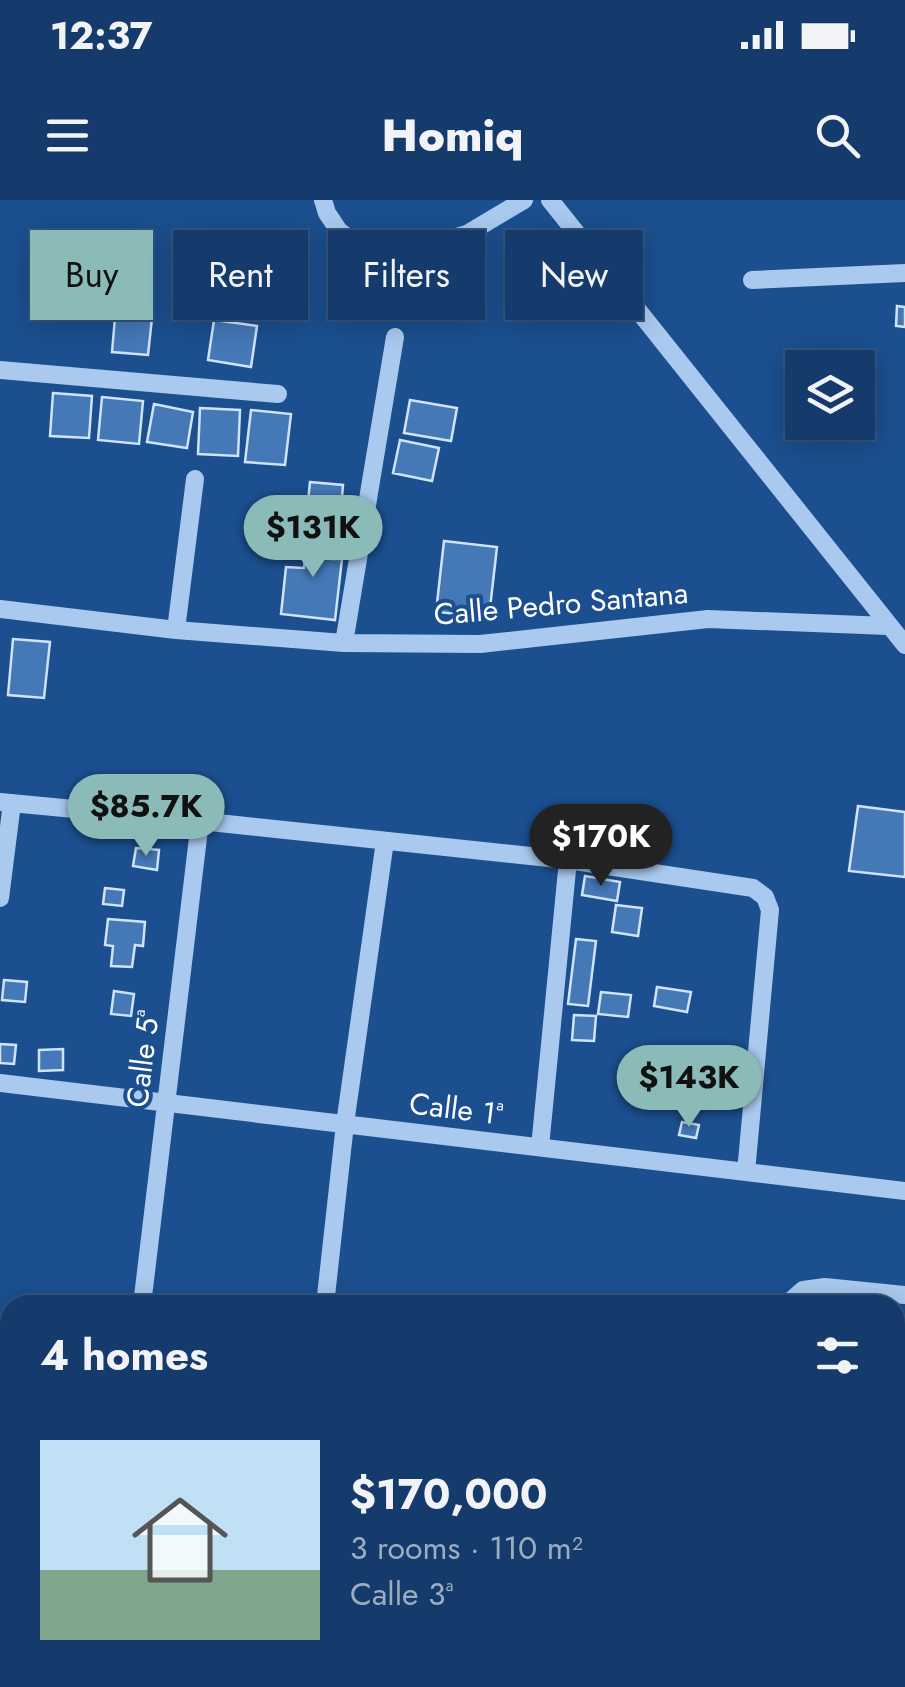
<!DOCTYPE html>
<html lang="en">
<head>
<meta charset="utf-8">
<style>
  :root { --surface:#143b6b; --page:#1d4271; --text:#f1f3f6; --muted:#9dadc1; --line:#33557e; --accent:#8bbbb9 }
  body { margin:0; font-family:Jost,sans-serif; background:var(--page); color:var(--text); height:100vh; display:flex; flex-direction:column; font-size:38px; white-space:nowrap }
  * { box-sizing:border-box; margin:0 }
  p { font-size:32px; color:var(--muted) }
  .icon { flex:none; width:55px; height:55px; fill:none; stroke:currentColor; stroke-width:2; stroke-linecap:round; stroke-linejoin:round }
  .map { position:relative; flex:1; overflow:hidden }
  .side { position:absolute; left:0px; top:1095px; width:905px; height:392px; display:flex; flex-direction:column; background:var(--surface); border-radius:30px 30px 0 0; box-shadow:0 5px 25px #0003,0 0 0 2px var(--line) }
  .side>* { flex:none }
  .banner { position:absolute; left:30px; top:30px; width:845px; height:90px; display:flex; gap:20px }
  .controls { position:absolute; left:785px; top:150px; display:grid; gap:20px }
  .controls a { display:grid; place-items:center; width:90px; height:90px; border-radius:0px; background:var(--surface); box-shadow:0 5px 25px #0003,0 0 0 2px var(--line); font-size:50px }
  .price { position:absolute; translate:-50% -85px; padding:0 22px; border-radius:35px; background:var(--accent); color:#111; font-size:32px; line-height:65px; filter:drop-shadow(0 2px 5px #0008) }
  .price::after { content:''; position:absolute; left:50%; top:60px; width:30px; height:22px; margin-left:-15px; background:inherit; clip-path:polygon(0 0,100% 0,50% 100%) }
  .price.on { background:#222; color:#fff }
  ul { padding:0; list-style:none }
  li { display:flex; align-items:center; gap:30px; height:250px; padding:0 40px }
  li+li { border-top:2px solid var(--line) }
  li span { display:grid; place-items:center; flex:none; width:280px; height:200px; border-radius:0px; color:#555 }
  li>.icon { margin-inline-start:auto }
  span .icon { width:120px; height:120px; fill:#fffc; stroke-width:1 }
  li b { font-size:42px }
  h2 { display:flex; justify-content:space-between; align-items:center; height:120px; padding:0 40px; font-size:42px }
  .chip { padding:0 35px; border-radius:0px; background:var(--surface); box-shadow:0 5px 25px #0003,0 0 0 2px var(--line); font-size:35px; line-height:90px }
  .chip.on { background:var(--accent); color:#111 }
  .status { display:flex; justify-content:space-between; align-items:center; height:70px; padding:0 50px; background:var(--surface); direction:ltr }
  .status svg { height:28px; fill:currentColor }
  header { display:flex; justify-content:space-between; align-items:center; height:130px; padding:0 40px; background:var(--surface); font-size:45px; font-weight:800 }
  .map>svg:first-child { display:block }
  .building { fill:#4478b7; stroke:#cfe3fa; stroke-width:2.5 }
  .lines { fill:none; stroke-linecap:round; stroke-linejoin:round }
  .minor { stroke:#a9c9ee; stroke-width:18 }
  .labels { text-anchor:middle; stroke-width:8; stroke-linejoin:round; paint-order:stroke }
  .street-label { font-size:30px; fill:#fff; stroke:#1b4f8f }
</style>
</head>
<body>
<div class="status"><b>12:37</b><svg viewBox="0 0 49 12"><path d="M0 12V9h3v3zM5 12V6h3v6zM10 12V3h3v9zM15 12V0h3v12zM26 1h20v11H26zM47 4h2v5h-2z"/></svg></div>
<header><svg class="icon" aria-label="menu" viewBox="0 0 24 24"><path d="M4 6h16M4 12h16M4 18h16"/></svg>Homiq<svg class="icon" aria-label="search" viewBox="0 0 24 24"><circle cx="10" cy="10" r="6"/><path d="M15 15l6 6"/></svg></header>
<div class="map">
<svg width="905" height="1487" viewBox="0 0 905 1487">
  <rect width="100%" height="100%" fill="#1b4f8f"/>
  <path class="building" d="M440,81v10l20,-1 1,16 -45,2v-9h-12v-9l17,-1v-7z
    M116,106l37,3 -5,46 -36,-3z
    M897,106l8,1v20l-9,-1z
    M214,120l43,6 -6,41 -43,-7z
    M53,193l39,3 -3,42 -39,-2z
    M102,197l41,4 -4,43 -41,-4z
    M410,200l47,8 -6,33 -47,-8z
    M154,204l39,8 -6,36 -40,-6z
    M200,208l40,2 -2,46 -40,-2z
    M251,210l40,4 -6,51 -40,-3z
    M400,240l39,8 -7,33 -39,-8z
    M310,282l33,3 -2,25h10l-1,15 -44,-4z
    M298,332l37,3 -3,24h10l-7,61 -54,-6 5,-47 18,1 2,-21h-9z
    M444,341l53,6 -8,70 -53,-5z
    M13,439l37,3 -6,56 -36,-3z
    M858,606l47,6v65l-56,-6z
    M136,648l23,2 -2,20 -24,-4z
    M585,676l35,6 -3,19 -35,-6z
    M105,688l19,2 -2,16 -19,-2z
    M616,705l26,3 -4,28 -26,-4z
    M108,719l37,3 -2,24 -8,-1 -3,22 -21,-1 2,-20 -8,-1z
    M576,739l20,2 -8,65 -20,-2z
    M4,780l23,2 -2,20 -23,-2z
    M657,787l34,5 -4,20 -33,-6z
    M114,791l20,3 -3,22 -20,-2z
    M601,792l30,3 -3,22 -30,-3z
    M574,815l22,1 -2,25 -22,-1z
    M0,844l16,1 -2,19 -14,-1z
    M63,849v21l-24,1v-21z
    M682,922l17,3 -3,13 -17,-3z
    M815,1096l34,9h-37z"/>
  <g class="lines">
    <path class="minor" d="M323,0l4,13 12,18 16,12 78,1 34,-10 57,-34
      M550,0l355,445
      M752,80l153,-7
      M0,170l278,24
      M0,409l176,21 168,13 136,1 228,-25 180,7
      M176,430l19,-151
      M344,443l51,-306
      M0,602l200,19 368,39 185,28 12,9 5,13 -24,262
      M0,698l12,-95
      M0,883l905,108
      M540,947l28,-287
      M142,1105l58,-484
      M325,1105l20,-181 40,-283
      M786,1105l17,-15 22,-3 80,8
      M0,1136l10,1
      M0,1357l10,2
      M538,1478l39,9
      M233,1487l1,-9"/>
  </g>
  <g class="labels">
    <g class="street-label">
      <text transform="translate(561 404) rotate(-5)" y="10">Calle Pedro Santana</text>
      <text transform="translate(143 859) rotate(-83)" y="10">Calle 5ª</text>
      <text transform="translate(456 909) rotate(7)" y="10">Calle 1ª</text>
    </g>
  </g>
</svg>
<div class="controls">
<a><svg class="icon" aria-label="layers" viewBox="0 0 24 24"><path d="M12 4l9 5-9 5-9-5zM3 14l9 5 9-5"/></svg></a>
</div>
<b class="price" style="left:313px;top:380px">$131K</b>
<b class="price" style="left:146px;top:659px">$85.7K</b>
<b class="price on" style="left:601px;top:689px">$170K</b>
<b class="price" style="left:689px;top:930px">$143K</b>
<div class="banner">
<a class="chip on">Buy</a>
<a class="chip">Rent</a>
<a class="chip">Filters</a>
<a class="chip">New</a>
</div>
<section class="side">
<h2>4 homes<svg class="icon" aria-label="filters" viewBox="0 0 24 24"><path d="M4 7h16M4 17h16"/><circle cx="9" cy="7" r="2"/><circle cx="15" cy="17" r="2"/></svg></h2>
<ul>
<li><span style="background:linear-gradient(#bfe0f5 65%,#7fa58c 0)"><svg class="icon" aria-label="home" viewBox="0 0 24 24"><path d="M3 11l9-7 9 7M6 9v11h12V9"/></svg></span><div><b>$170,000</b><p>3 rooms · 110 m²</p><p>Calle 3ª</p></div></li>
</ul>
</section>
</div>
</body>
</html>
